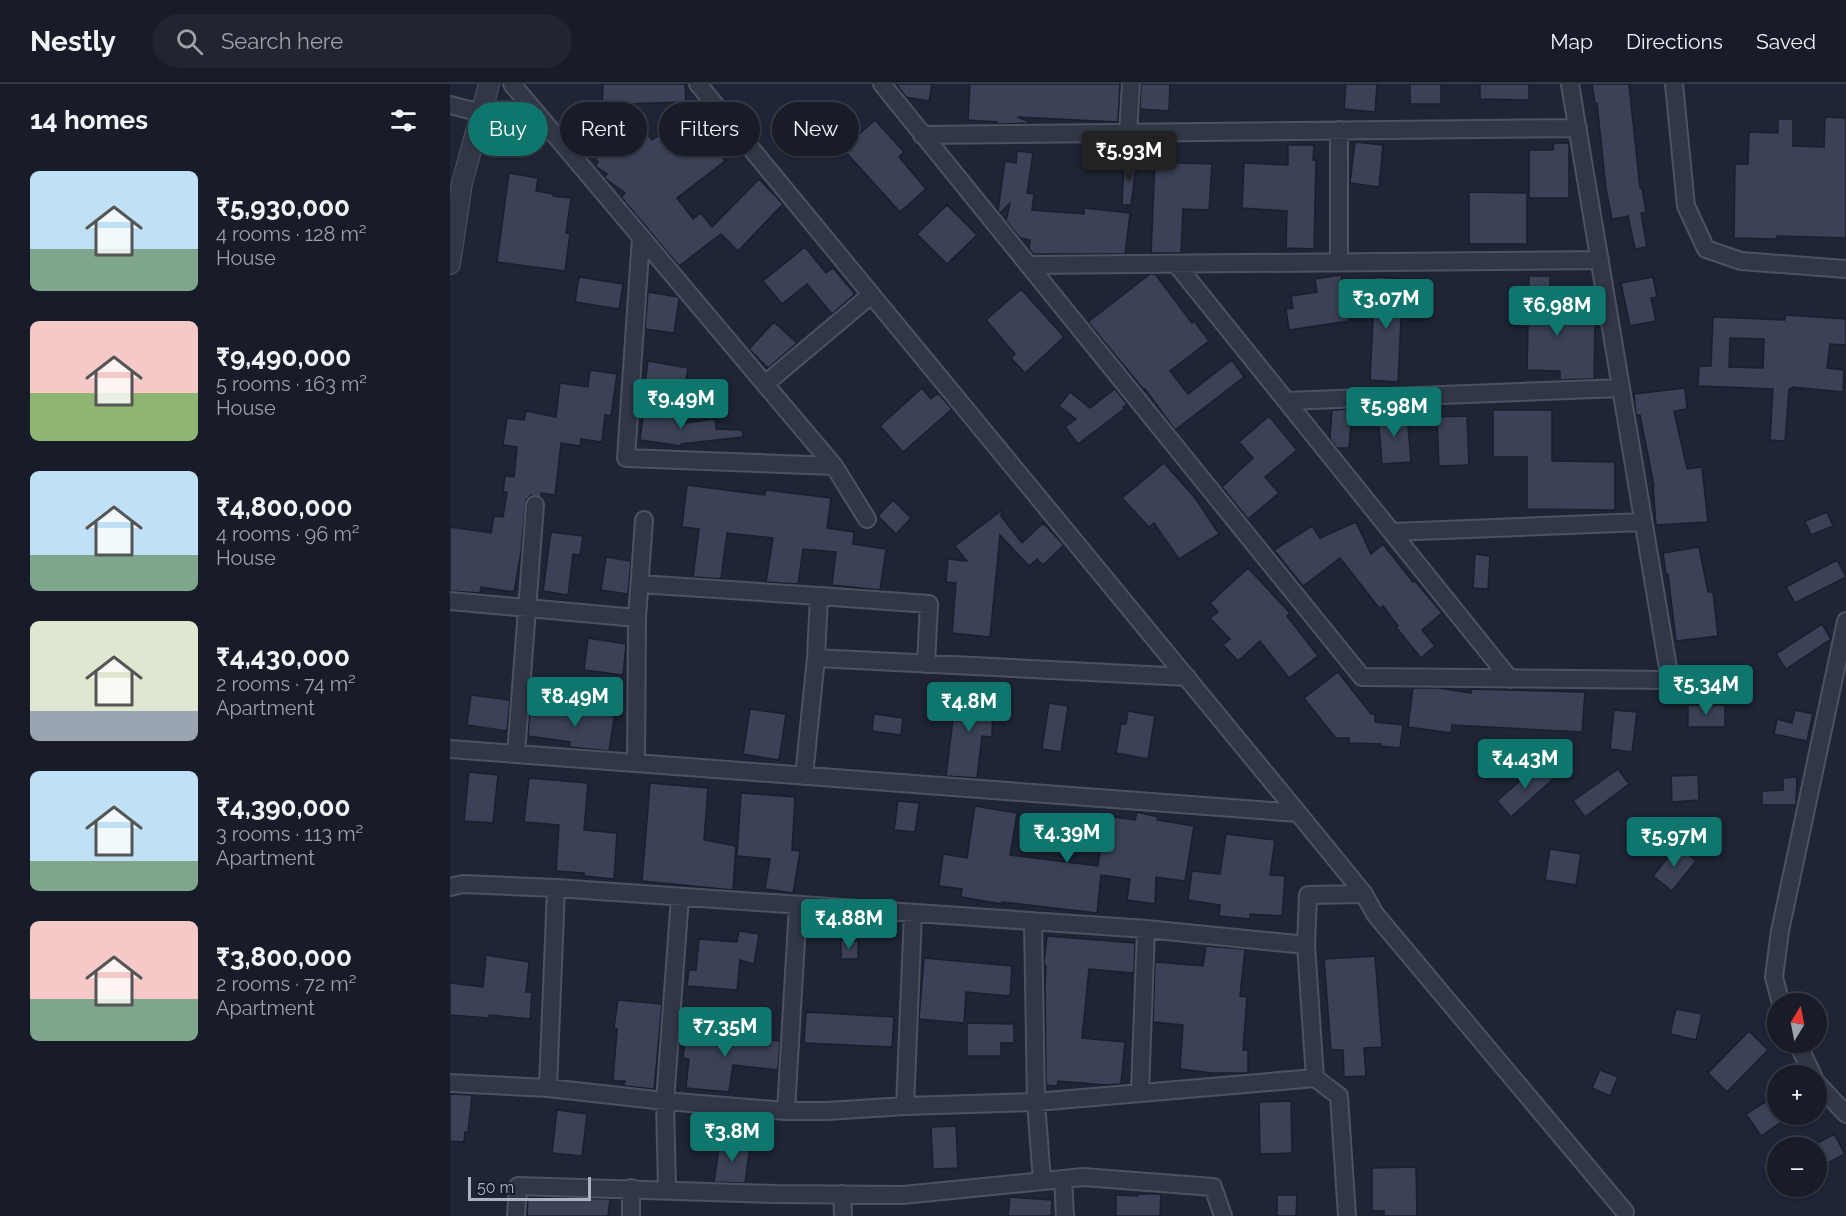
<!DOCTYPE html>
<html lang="en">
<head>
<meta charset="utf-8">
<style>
  :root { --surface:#171c28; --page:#202530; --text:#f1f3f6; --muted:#9ea1a8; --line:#363a45; --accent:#0f766e }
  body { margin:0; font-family:Raleway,sans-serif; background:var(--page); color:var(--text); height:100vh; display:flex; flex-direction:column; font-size:22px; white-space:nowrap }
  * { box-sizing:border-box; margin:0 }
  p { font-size:20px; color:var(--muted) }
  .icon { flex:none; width:33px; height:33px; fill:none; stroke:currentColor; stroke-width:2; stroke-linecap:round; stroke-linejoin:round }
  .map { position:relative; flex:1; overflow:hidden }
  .panel { display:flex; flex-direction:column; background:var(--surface); width:450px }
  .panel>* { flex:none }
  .top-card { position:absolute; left:18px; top:18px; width:570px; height:54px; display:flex; gap:12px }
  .needle { width:39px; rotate:10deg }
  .controls { position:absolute; left:1317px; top:909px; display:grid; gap:12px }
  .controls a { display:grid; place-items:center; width:60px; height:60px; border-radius:50%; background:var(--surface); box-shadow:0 2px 4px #0004,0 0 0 2px var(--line); font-size:30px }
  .scale { position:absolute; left:18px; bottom:15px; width:123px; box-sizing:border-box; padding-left:6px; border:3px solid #acb1c4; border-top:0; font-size:16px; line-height:21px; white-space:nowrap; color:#acb1c4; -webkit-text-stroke:4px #181d2b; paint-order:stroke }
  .price { position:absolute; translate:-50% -51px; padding:0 14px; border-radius:6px; background:var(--accent); color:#fff; font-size:20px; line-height:39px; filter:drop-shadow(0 2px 3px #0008) }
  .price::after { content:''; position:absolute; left:50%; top:36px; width:18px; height:14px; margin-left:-9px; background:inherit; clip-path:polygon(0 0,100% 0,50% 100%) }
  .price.on { background:#222; color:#fff }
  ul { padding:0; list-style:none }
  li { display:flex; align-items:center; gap:18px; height:150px; padding:0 30px }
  li span { display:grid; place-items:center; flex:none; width:168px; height:120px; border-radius:9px; color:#555 }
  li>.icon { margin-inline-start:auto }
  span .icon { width:72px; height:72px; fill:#fffc; stroke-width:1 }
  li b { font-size:26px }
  h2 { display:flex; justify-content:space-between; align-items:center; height:72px; padding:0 30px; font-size:26px }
  .tag { padding:0 21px; border-radius:27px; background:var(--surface); box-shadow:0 2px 4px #0004,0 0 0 2px var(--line); font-size:21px; line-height:54px }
  .tag.on { background:var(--accent); color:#fff }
  header { display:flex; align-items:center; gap:36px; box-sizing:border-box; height:84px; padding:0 30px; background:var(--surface); border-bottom:2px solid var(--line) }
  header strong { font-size:28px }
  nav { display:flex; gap:33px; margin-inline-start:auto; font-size:21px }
  .search { width:420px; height:54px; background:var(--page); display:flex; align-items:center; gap:15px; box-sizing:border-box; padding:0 21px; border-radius:33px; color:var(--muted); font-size:22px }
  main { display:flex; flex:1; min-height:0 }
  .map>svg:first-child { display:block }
  .building { fill:#3b4257; stroke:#1a1f2d; stroke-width:1.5; fill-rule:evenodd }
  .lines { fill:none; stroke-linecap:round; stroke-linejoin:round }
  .minor-casing { stroke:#4d5262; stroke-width:20 }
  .tertiary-casing { stroke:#4d5262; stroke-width:22 }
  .minor { stroke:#323747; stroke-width:16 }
  .tertiary { stroke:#323747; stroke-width:20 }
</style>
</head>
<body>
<header>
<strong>Nestly</strong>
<div class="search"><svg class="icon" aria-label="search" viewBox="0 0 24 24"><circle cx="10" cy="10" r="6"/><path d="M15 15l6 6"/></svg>Search here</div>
<nav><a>Map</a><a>Directions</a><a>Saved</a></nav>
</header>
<main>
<section class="panel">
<h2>14 homes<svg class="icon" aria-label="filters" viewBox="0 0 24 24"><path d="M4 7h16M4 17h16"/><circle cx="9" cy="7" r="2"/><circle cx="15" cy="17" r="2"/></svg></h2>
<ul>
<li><span style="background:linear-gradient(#bfe0f5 65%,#7fa58c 0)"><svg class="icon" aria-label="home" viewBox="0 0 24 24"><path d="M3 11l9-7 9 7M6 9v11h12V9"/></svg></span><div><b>₹5,930,000</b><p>4 rooms · 128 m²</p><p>House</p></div></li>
<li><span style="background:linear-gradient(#f6c9c9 60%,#8fb573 0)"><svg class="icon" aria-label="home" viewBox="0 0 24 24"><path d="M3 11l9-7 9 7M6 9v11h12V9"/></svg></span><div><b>₹9,490,000</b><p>5 rooms · 163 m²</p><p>House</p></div></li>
<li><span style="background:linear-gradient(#bfe0f5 70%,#7fa58c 0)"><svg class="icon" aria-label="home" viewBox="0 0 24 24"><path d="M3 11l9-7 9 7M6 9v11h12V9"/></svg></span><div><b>₹4,800,000</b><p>4 rooms · 96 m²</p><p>House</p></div></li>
<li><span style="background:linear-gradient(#dfe7d0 75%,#9aa5b1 0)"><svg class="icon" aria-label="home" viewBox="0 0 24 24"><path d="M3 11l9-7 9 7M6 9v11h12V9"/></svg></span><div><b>₹4,430,000</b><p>2 rooms · 74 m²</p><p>Apartment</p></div></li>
<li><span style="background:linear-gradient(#bfe0f5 75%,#7fa58c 0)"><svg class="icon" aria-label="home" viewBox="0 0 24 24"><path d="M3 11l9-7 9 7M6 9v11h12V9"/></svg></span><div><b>₹4,390,000</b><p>3 rooms · 113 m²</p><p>Apartment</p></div></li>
<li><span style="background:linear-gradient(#f6c9c9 65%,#7fa58c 0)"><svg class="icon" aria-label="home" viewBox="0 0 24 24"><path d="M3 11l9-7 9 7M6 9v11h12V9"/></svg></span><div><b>₹3,800,000</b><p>2 rooms · 72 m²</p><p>Apartment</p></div></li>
</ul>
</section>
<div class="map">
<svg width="1396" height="1132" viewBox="0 0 1396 1132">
  <rect width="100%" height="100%" fill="#1f2536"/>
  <path class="building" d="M153,0h82l1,18 -62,2 28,36 18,-13 23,17 11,-9 21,26 -48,37 16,21 8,-6 11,14 47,-48 24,25 -45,47 -17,-17 -42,32 -58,-69 4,-4 -19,-14 -2,-2 3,-3 -12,-8 3,-4 -9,-11 21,-28 -8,-10z
    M446,0h36l-3,17 -23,-4z
    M520,0h150l-2,38 -101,-5 16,6 -36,1v-2l-29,-2z
    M691,0h29l-1,27 -29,-2z
    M896,0h31l-2,28 -31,-3z
    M960,0h31v20h-31z
    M1030,0h49v16l-49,-1z
    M1142,0h37l11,104h2l4,24 -5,1 6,34 -12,2 -7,-33 -16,3 -6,-30 -9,-86h-2z
    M1375,33l21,1v120l-69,-2v3l-43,-1 1,-74h13l1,-32 29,1v-14h15v27l31,1z
    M425,36l29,32 -5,5 27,32 -26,23 -57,-63z
    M905,58l28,3 -4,42 -29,-4z
    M1104,59h15v55h-40v-48h24z
    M838,61h26l-1,15h3l-2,89 -28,-1 1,-37 -45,-3 2,-45 44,2z
    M567,67l16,2 -6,40 7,1 -2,16 52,4v-6l46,5 -5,41h-92l-4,-5 1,-9 -10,-2 -14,-17 4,-18 -10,10 -2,-2 7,-50 11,2z
    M674,77h13l-6,44h-9z
    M705,78l57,2 -3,46 -26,-1 -2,44h-30z
    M59,89l29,5 -2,13 18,3 -1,2 18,2 -5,35 4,1 -5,37 -68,-9z
    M1019,108l58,1v51h-58z
    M497,121l30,30 -30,29 -30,-30z
    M355,163l21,26 7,-5 22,26 -23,20 -25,-30 -25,20 -19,-23z
    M700,190h5l37,49 2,-2 15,20 -39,30 18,23 44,-34 12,17 -69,53 -30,-41 -1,1 -56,-68z
    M891,191l8,46 -60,9 -3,-21 7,-1 -2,-12 26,-4 -2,-13z
    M1079,192h21v16h5l-1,29 41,1 -1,57 -34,1v-9l-33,-1z
    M129,193l44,7 -4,25 -44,-7z
    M925,193l28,2 -5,103 -28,-2z
    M1203,193l4,20 -6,1 5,23 -26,5 -9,-43z
    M571,205l43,48 -39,36 -14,-15 4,-4 -29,-34z
    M198,208l30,5 1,2 -5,34 -29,-4z
    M1335,231l61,4v26l-16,-1 -3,24 17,2 -1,22 -51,-5v2h-3l-4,52 -15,-1 3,-51 -75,-3 1,-20h12l2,-49 72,3zM1280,254l34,1 -1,29 -34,-1z
    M324,238l23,21 -29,25 -19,-19z
    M198,277l40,7 -3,21 -40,-6z
    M140,286l27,4 -6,42 -6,-1 -3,27 -21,-3 -1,7 -19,-3 -6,52 -14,-2v4l-10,-2 -5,5 -5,52 -7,40 -33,-5 -1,6 -30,-2v-64l41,6 3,-17 9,1 4,-25h-4l2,-16 9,1 3,-30 -14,-2 4,-27 17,2 2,-9 30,6 4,-34 28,4z
    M472,304l9,11 7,-6 14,16 -49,43 -23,-26z
    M1235,304l2,21 -13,2 13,58 15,-2 6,55 -52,3 -3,-39h1l-14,-71h-4l-2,-21z
    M665,305l12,15 -4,3 1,2 -46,35 -13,-17 11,-8 -17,-13 11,-14 20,16z
    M902,325l-3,39h-12l-7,-9 2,-29z
    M194,326l42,7 -2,6 31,-4 1,10 26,1 1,7 -62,7v2l-41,-6z
    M1043,326h59v51l63,1v48l-88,-1v-52h-34z
    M957,329l4,49 -29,2 -4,-49z
    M819,332l28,34 -32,27 14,16 -31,26 -26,-32 31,-29 -14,-16z
    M1017,332l2,49 -30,1 -2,-49z
    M714,379l32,36 23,35 -40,25 -25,-36 -5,4 -27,-29z
    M237,401l78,10 1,-5 65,8 -4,30 27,4 -1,12 33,5 -6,41 -48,-5 4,-33 -33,-3 -5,35 -32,-2 7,-44 -46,-5 -6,46 -28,-2 6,-48 -17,-2z
    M443,416l18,18 -15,16 -18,-18z
    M552,426l-1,6 21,27 21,-20 21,22 -21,20 -6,-6 -8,7 -29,-31 -10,102 -38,-4 4,-50 -10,-1 2,-23 19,2 -12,-15z
    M1377,428l6,14 -22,9 -6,-14z
    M906,438l15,32 12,-10 30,38 1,-2 28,33 -20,17 13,16 -14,12 -25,-31 2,-1 -15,-20 -3,3 -40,-51 -37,28 -29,-36 38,-24 8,12z
    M101,448l32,4 -3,19 -7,-1 -5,41 -25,-4z
    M1249,463l9,45h5l5,44 -42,5 -8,-67h-2l-3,-21z
    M1025,470l15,2 -2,33 -15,-1z
    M156,473l25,4 -3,33 -27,-4z
    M1387,476l9,17 -51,26 -9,-16z
    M798,484l42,45 -3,3 31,40 -29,22 -29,-37 -22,20 -15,-16 7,-6 -20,-21 8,-6 -8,-9z
    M1372,540l9,15 -45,30 -10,-15z
    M138,554l38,6 -3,31 -39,-5z
    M888,588l33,42h4v8l28,3 -3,23 -20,-2 1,-2 -32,-1v-5h-13l-18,-22 -14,-18z
    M507,604l20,3v4l16,2 -1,40 -10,-1 -5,42 -31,-2z
    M963,604h26l32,5v-4l114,3 -3,40 -130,-7 -1,8 -43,-6z
    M21,611l39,5 -3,31 -40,-6z
    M599,619l19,3 -7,46 -19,-3z
    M1238,621h37v22h-37z
    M125,622l40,6 -6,39 -40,-4 1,-5 -42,-6 2,-26 43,6z
    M300,625l36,5 -7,46 -36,-6z
    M1164,626l23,2 -5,40 -22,-3z
    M1345,626l18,4 -6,27 -33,-7 3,-15 15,4z
    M678,627l27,5 -7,43 -32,-6 5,-29h5z
    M424,630l29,4 -2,17 -29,-4z
    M1089,680l14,15 -42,38 -14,-16z
    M1168,685l11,15 -44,33 -12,-16z
    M19,688l29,3 -5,48 -29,-2z
    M1248,691l1,25 -27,2 -1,-26z
    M1347,693l-1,28h-34v-14l21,-1v-12z
    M79,694l59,5 -4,47 33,3 -3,46 -30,-3v-3l-28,-2 3,-46 -35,-3z
    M200,699l58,5 -4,52 32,6 -3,44 -91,-9z
    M291,709l54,4 -3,53 8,1 -7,42 -28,-4 5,-30 -33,-3z
    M448,717l21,2 -4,29 -21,-2z
    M525,722l42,7 -7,42 88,11 7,-50 30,4 2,-8 21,5 -1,3 37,6 -9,55 -29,-4 -1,27 -28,-4 3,-21 -29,-4 -4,38 -95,-11v2l-41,-7 1,-8 -23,-3 4,-32 24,4z
    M776,750l49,6 -5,35 15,1 -3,40 -32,-2v5l-31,-3 1,-11 -32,-5 4,-29 28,3z
    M1227,762l19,15 -24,30 -19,-15z
    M1100,765l31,5 -5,31 -31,-5z
    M289,847l20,3 -5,30 -14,-4 -3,30 -50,-4 2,-16h7l3,-31 38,3z
    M597,852l88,7 -1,30 -45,-4 -7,69 43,4 -4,42 -15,1 -48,-4 -1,5 -11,-1 -1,-100 1,-19 -2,-2z
    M391,856l17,1v18h-17z
    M756,862l39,3 -5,47 7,1 -4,53h5v23h-37l-31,-4 3,-44 -30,-3 2,-60 48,4z
    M36,871l43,7 -3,30h6l-2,27 -41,-4v3l-39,-3v-32l33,4z
    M925,872l7,91 -18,1 2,28 -22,1 -1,-27h-12l-7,-91z
    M474,874l88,8 -2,30 -44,-4 -2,31 -45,-4z
    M168,916l44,4 -8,85 -30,-3 1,-5h-12l4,-52 -3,-1z
    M1226,925l26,5 -6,26 -26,-6z
    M356,928l88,5 -2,30 -88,-4z
    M517,939l47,1v19h-13v13h-34z
    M236,947l94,10 -2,29 -45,-5 -4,27 -43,-4 3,-29 -6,-1z
    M1299,947l19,19 -41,42 -19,-19z
    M1150,986l18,7 -8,19 -18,-8z
    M0,1010l22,1 -4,37h-3l-1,10 -14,-1z
    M1328,1010v20h15l-32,22 -15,-22z
    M841,1017l1,52 -32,1 -1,-52z
    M107,1026l30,4 -5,42 -30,-3z
    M506,1042l2,42 -25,1 -2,-42z
    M1384,1050l11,20 -29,15v-25z
    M270,1057l30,5 -5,37 -31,-1z
    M966,1083l1,49h-33v-5h-12v-43z
    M688,1110h23l-1,22h-44v-21l22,1z
    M827,1111h20l-1,21h-19z
    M78,1113l82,2 -2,17h-81z
    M560,1113l42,3 -1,16h-43z"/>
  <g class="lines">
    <g class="minor-casing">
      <path id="minor" d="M62,0l322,382 -208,-8 15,-221
        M248,0l600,729
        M432,0l480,593 308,3 -100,-596
        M1224,0l12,122 20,43 35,12 105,8
        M0,21l31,8
        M889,46v132
        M678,49l3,-49
        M472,51l656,-7
        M726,180l334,415
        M578,181l572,-5
        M315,300l106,-89
        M836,317l335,-13
        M384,382l33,53
        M942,448l251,-10
        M190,500l179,12 -3,62 -12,118
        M369,512l110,8 -3,60
        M0,517l187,17 7,-98
        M366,574l371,19
        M0,665l848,64 66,81 -56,1 -2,50 9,133 -279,24 -131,4 -78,5h-41l-121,-10 -117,-13 -98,-5
        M66,670l19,-249
        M186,679l1,-145
        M0,803l13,-3 93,4 590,41 160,16
        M914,810l11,20 250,298
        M583,837l3,181 6,79
        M1331,920l-7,-27 6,-46 66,-310
        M1347,958l16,34
        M865,994l24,18 8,120
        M1366,998l30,32
        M98,1004l8,-200
        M690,1008l6,-163
        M455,1022l8,-193
        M336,1027l12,-206
        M613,1095l2,37
        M217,1106l-2,-89 15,-204
        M392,1110l1,22
        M66,1132l2,-30 257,8 128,1 180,-18 130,10 10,29
        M181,1132v-28"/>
    </g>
    <g class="tertiary-casing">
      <path id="tertiary" d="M0,180l12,-81 27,-99"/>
    </g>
    <use href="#minor" class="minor"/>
    <use href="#tertiary" class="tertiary"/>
  </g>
</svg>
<div class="controls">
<a><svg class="needle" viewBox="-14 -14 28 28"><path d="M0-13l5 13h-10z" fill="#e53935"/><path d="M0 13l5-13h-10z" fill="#9ea1a8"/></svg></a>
<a>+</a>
<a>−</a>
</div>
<div class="scale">50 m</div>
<b class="price on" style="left:679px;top:98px">₹5.93M</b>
<b class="price" style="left:936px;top:246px">₹3.07M</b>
<b class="price" style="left:1107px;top:253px">₹6.98M</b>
<b class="price" style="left:231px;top:346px">₹9.49M</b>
<b class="price" style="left:944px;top:354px">₹5.98M</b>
<b class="price" style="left:1256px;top:632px">₹5.34M</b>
<b class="price" style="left:125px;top:644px">₹8.49M</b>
<b class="price" style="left:519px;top:649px">₹4.8M</b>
<b class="price" style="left:1075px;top:706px">₹4.43M</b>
<b class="price" style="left:617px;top:780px">₹4.39M</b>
<b class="price" style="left:1224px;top:784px">₹5.97M</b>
<b class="price" style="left:399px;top:866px">₹4.88M</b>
<b class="price" style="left:275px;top:974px">₹7.35M</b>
<b class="price" style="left:282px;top:1079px">₹3.8M</b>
<div class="top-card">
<a class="tag on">Buy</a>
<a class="tag">Rent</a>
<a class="tag">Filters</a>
<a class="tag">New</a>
</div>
</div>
</main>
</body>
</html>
